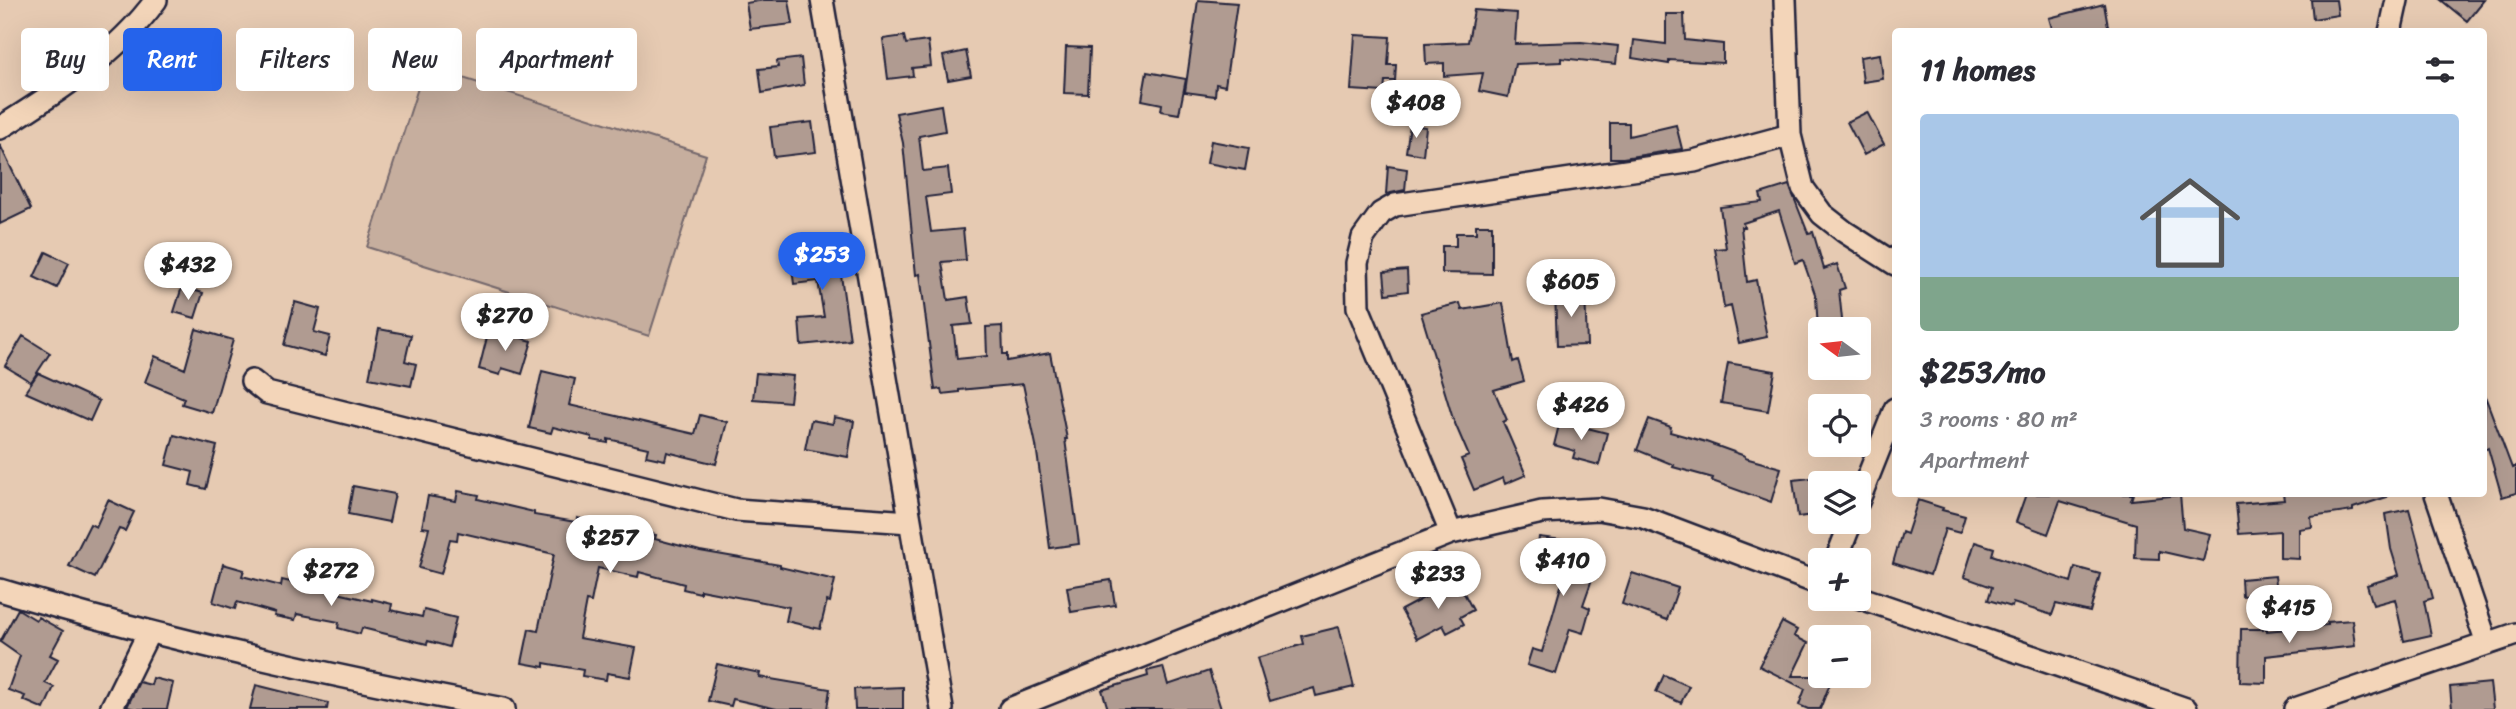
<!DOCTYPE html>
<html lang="en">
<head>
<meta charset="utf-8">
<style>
  :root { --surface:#fff; --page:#f7f7f7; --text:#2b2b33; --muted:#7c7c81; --accent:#2563eb }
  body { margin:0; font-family:Sriracha,sans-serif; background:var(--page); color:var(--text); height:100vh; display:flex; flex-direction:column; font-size:26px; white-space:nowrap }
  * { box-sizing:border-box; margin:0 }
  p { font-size:23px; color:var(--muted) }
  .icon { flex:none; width:38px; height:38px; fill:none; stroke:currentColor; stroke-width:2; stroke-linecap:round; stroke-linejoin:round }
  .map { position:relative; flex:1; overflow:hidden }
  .details { position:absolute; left:1892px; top:28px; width:595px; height:469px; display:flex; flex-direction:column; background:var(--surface); border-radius:7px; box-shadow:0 7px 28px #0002 }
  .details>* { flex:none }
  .banner { position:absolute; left:21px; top:28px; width:665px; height:63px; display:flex; gap:14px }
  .needle { width:46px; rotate:285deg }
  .buttons { position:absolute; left:1808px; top:317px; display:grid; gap:14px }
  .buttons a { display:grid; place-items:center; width:63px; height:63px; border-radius:7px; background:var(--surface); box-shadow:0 7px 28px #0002; font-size:35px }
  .price { position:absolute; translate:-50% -60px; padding:0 16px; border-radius:24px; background:#fff; color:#222; font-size:23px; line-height:46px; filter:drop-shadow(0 2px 4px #0008) }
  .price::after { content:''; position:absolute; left:50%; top:42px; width:21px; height:16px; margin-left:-10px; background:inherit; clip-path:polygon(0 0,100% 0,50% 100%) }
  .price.on { background:var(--accent); color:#fff }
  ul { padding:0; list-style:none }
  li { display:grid; align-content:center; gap:14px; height:371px; padding:0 28px }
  li span { display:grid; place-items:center; height:217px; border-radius:7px; color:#555 }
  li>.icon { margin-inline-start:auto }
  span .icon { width:126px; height:126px; fill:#fffc; stroke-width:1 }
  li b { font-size:30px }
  h2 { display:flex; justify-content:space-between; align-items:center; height:84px; padding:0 28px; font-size:30px }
  .chip { padding:0 24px; border-radius:7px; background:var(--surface); box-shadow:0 7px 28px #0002; font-size:24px; line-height:63px }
  .chip.on { background:var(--accent); color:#fff }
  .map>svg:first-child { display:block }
  .green { fill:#c6ae9e; stroke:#74686c; stroke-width:2 }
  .building { fill:#b09b91; stroke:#22223b; stroke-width:2 }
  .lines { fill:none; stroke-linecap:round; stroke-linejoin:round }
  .minor-casing { stroke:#22223b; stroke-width:26 }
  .minor { stroke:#f3d5b9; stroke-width:21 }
</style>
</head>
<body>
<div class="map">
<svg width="2516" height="709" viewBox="0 0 2516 709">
  <rect width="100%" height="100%" fill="#e6cab2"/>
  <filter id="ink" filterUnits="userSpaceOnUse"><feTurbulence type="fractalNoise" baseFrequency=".0143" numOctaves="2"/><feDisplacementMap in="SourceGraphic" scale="14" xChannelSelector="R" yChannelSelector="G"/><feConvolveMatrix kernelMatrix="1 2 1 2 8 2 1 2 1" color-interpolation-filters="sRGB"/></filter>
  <g filter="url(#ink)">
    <path class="green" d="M425,66l281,89 -57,181 -282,-89z"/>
    <path class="building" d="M764,0h25l4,24 -43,5 -4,-26z
      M1198,0l39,3 -12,83 -9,-2 -1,12 -30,-4z
      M2311,0h25l2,15 -25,4z
      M2441,0h43l-17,21z
      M2104,4l5,28h-56l-4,-14z
      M1474,10l43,3 -2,31 66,-2 37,4 -2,18 -55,-6v4l-46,2 -7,33 -29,-6 4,-18 -39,3v-13l-18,1 -1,-20 43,-2z
      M1666,14h18l1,26 38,4v19l-54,-3v4l-37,-6 2,-18 32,4z
      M1355,35l35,2 -2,28h8l-1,16h-10l-1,11 -33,-2z
      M904,36l2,8 22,-3 3,25 -19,2 1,8 -25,3 -5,-40z
      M1066,47l24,1 -2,46 -24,-1z
      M966,51l5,25 -23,4 -5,-24z
      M1880,54l3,25 -20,3 -3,-25z
      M801,58l3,27 -42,8 -3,-24 19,-2 -1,-6z
      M1147,72l39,7 -7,35 -18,-3 1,-7 -20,-4z
      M941,105l4,26 -26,5 4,35 25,-3 3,26 -25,3 5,35 32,-3 3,31 -24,2 6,38 20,-3 4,27 -19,2 4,33 30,-3 -1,-29 16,-1 1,28h4v7l43,-8 17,86h-2l14,105 -29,4 -14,-103 -13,-61 -64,6v2l-17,2 -1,-5 -6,1 -15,-116 -4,1 -13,-132 -7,-30z
      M1867,112l17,32 -20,11 -17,-33z
      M812,122l4,30 -42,5 -4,-30z
      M1610,123h19v13l47,-11 6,24 -59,9h-13z
      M1410,125l16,2 -3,28 -17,-3z
      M1211,141l38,7 -4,22 -38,-7z
      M0,145l31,64 -31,15z
      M1388,166l19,3 -2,21 -19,4z
      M1789,185l19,48 5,-1 11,37 13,-5 8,24 -6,2 4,39h-25l-2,-32 -13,-37 -8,3 -16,-52 -36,12 1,4h-3l6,55 9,-2 11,57 -28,6 -8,-37 -7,2 -7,-48 -2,-11 11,-1 -6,-41 42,-5 -2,-8z
      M1476,225h16v49l-50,-1v-27h14v-13h20z
      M836,239l14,101 -49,5 -2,-26 25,-2 -6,-36 -24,3 -4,-31 17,-3 -1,-7z
      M46,252l23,11 -12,25 -23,-11z
      M1407,270l1,21 -22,3 -2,-22z
      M182,287l21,6 -8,25 -21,-6z
      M1585,291l2,54 -30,1 -2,-54z
      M295,302l25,7 -6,23 16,4 -5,20 -41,-11z
      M1460,303l2,7 41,-7 10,59 5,-2 6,21 -30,9 13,30 -4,2 23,53 -21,9 -2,-6 -29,12 -13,-31 8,-3 -16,-37 -32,-106z
      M196,329l37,11 -21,73 -30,-9 2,-6 -39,-16 10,-26 30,13z
      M379,329l32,6 -6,26 11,3 -5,22 -42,-8z
      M489,329l43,12 -10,33 -20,-6 -2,7 -21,-6z
      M23,336l27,17 -19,29 -26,-16z
      M1728,363l47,8 -7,40 -47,-8z
      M542,371l33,8 -6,26 126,29 5,-19 27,7 -11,42 -49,-12 -2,8 -19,-4 2,-8 -40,-9v4l-16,-3v-3l-39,-10 -2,6 -22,-5z
      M38,373l61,28 -9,20 -65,-29z
      M756,373l37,3 -3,26 -37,-3z
      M2485,396l27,72 4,-2v27l-14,4 -14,-49 -5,2z
      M834,417l20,4 -6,36 -43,-8 6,-29 22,4z
      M1649,419l22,8 -1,5 36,10 39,14v2l36,10 -10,34 -59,-21 1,-3 -40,-11 1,-2 -37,-15z
      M1560,421l47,12 -8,32 -26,-7 2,-7 -21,-6z
      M174,435l43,11 -11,43 -16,-4 3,-13 -27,-7z
      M1820,477v37l-22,3 -5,-37z
      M353,486l42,8 -6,28 -41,-8z
      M458,491l21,4 -1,4 56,13v3l42,7 1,-4 79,17 -1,4 45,12 80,14v2l55,13 -5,22 -3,-1 -7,28 -34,-8 3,-14 -89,-17v3l-17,-4 1,-5 -45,-12 -1,5 -40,-9 -7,34 -5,-1 -7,37 57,10 -6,29 -23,-4 -1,7 -24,-4 1,-6 -39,-7v4l-22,-4 7,-34 9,2 16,-77 -96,-22 -1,8 -7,-1 -9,35 -22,-6 10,-40 -7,-1 6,-31 28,5z
      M2026,494h107l-2,6 49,-5 3,33 27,6 -7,27 -44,-10v8l-24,-1 1,-34 -76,-23 -12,33 -32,-12z
      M2283,494h104v3l-34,11v3l-42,6 1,10 -13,2v30l-19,-1v-27l-41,3 -3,-30 48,-4z
      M108,500l26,12 -9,19 -6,-2 -24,49 -26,-12 21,-42 6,3z
      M1918,500l25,8 -1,2 23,6 -5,17 -15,-4 -15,46 -37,-12 9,-31 5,2z
      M2409,509l24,89 -9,3 7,34 -27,6 -9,-42 -22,6 -6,-20 32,-10 -8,-26 -5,-35z
      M1539,537l40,5 -3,13 22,7 -15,43 7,3 -7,25 -13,-4 -14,45 -29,-9 5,-16 10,3 23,-80 -30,-4z
      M1975,542l19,6 -2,7 79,27 4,-15 25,7 -10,38 -34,-8 -4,11 -39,-12 -1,4 -24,-7 4,-13 -28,-10z
      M223,564l21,6 -2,6 39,10 1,-6 90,21v-2l20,5 -1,6 31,7 2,-7 32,8 -7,29 -21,-6 -1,3 -65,-16 -2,6 -22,-6 1,-6 -42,-8 -2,6 -21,-4 1,-3 -38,-11 -2,7 -22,-7z
      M1632,573l46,15 -11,32 -45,-16z
      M2275,576l2,17 -35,3 -1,-17z
      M1111,580l4,25 -44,7 -4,-25z
      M1457,580l16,30 -13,7 4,7 -17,9 -4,-8 -26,14 -16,-29z
      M18,609l18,11 2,-3 25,14 -13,24 8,4 -13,24 9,4 -10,22 -21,-9 2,-4 -17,-6 12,-34 -20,-14z
      M2352,620l3,26 -89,10v27l-26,-1 1,-53h26v2l61,-6 -1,-3z
      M1782,622l15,8 -3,6 14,7 -16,33h41l-13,33h-12l-9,-4 6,-16 -46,-23z
      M1339,627l15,60 -38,9 -2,-8 -44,13 -13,-43 47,-14 -2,-8z
      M717,664l43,9 -1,4 71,12 -3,20h-50l-44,-10 -2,7 -23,-5z
      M1163,667l5,18 41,-14 12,38h-113l-6,-19 46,-14 -1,-5z
      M1664,675l25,11 -8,17 -25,-11z
      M153,678l20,5 -6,26h-31l-9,-2 12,-25 12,3z
      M2490,683l3,26h-41l-2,-22z
      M256,685l72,18 -1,6h-77z
      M903,687v22h-48l-1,-20z"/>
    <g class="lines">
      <g class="minor-casing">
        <path id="minor" d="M822,0l120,709
          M1785,0l5,135 13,53 19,26 23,18 50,32
          M2390,32l7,-32
          M0,128c56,-35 117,-74 156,-128
          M252,381l15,12 469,117 174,12
          M2436,494l51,150
          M1858,502l37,-93
          M1451,533l-93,-226 -1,-44 6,-25 18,-25 14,-8 299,-44 96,-26
          M1836,560l15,-38
          M0,590c165,50 335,87 504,119
          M1858,597l328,112
          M111,709l38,-77
          M1010,709l441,-176 91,-21 57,-3 44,8 177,67
          M2295,709l221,-75"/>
      </g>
      <use href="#minor" class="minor"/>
    </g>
  </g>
</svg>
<div class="buttons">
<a><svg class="needle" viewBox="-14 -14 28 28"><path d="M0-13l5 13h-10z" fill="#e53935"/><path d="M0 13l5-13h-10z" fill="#7c7c81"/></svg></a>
<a><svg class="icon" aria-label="locate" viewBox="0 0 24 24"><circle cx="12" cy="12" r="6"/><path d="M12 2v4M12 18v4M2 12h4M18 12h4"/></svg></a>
<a><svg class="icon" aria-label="layers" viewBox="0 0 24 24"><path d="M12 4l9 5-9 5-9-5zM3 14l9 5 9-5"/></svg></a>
<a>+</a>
<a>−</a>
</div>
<b class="price" style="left:1416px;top:140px">$408</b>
<b class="price on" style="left:822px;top:292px">$253</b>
<b class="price" style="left:188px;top:302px">$432</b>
<b class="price" style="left:1571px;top:319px">$605</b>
<b class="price" style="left:505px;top:353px">$270</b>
<b class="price" style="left:1581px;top:442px">$426</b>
<b class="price" style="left:610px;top:575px">$257</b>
<b class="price" style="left:1563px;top:598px">$410</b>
<b class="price" style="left:331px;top:608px">$272</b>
<b class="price" style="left:1438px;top:611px">$233</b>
<b class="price" style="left:2289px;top:645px">$415</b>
<div class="banner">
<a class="chip">Buy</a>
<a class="chip on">Rent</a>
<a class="chip">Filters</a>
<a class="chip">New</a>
<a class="chip">Apartment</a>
</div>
<section class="details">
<h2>11 homes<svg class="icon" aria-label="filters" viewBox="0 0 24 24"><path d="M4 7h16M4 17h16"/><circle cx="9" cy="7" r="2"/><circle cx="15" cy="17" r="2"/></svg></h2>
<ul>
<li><span style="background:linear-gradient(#a9c7e8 75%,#7fa58c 0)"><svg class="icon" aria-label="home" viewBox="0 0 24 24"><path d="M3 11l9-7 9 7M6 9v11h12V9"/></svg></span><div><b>$253/mo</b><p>3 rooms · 80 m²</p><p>Apartment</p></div></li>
</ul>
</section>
</div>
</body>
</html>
